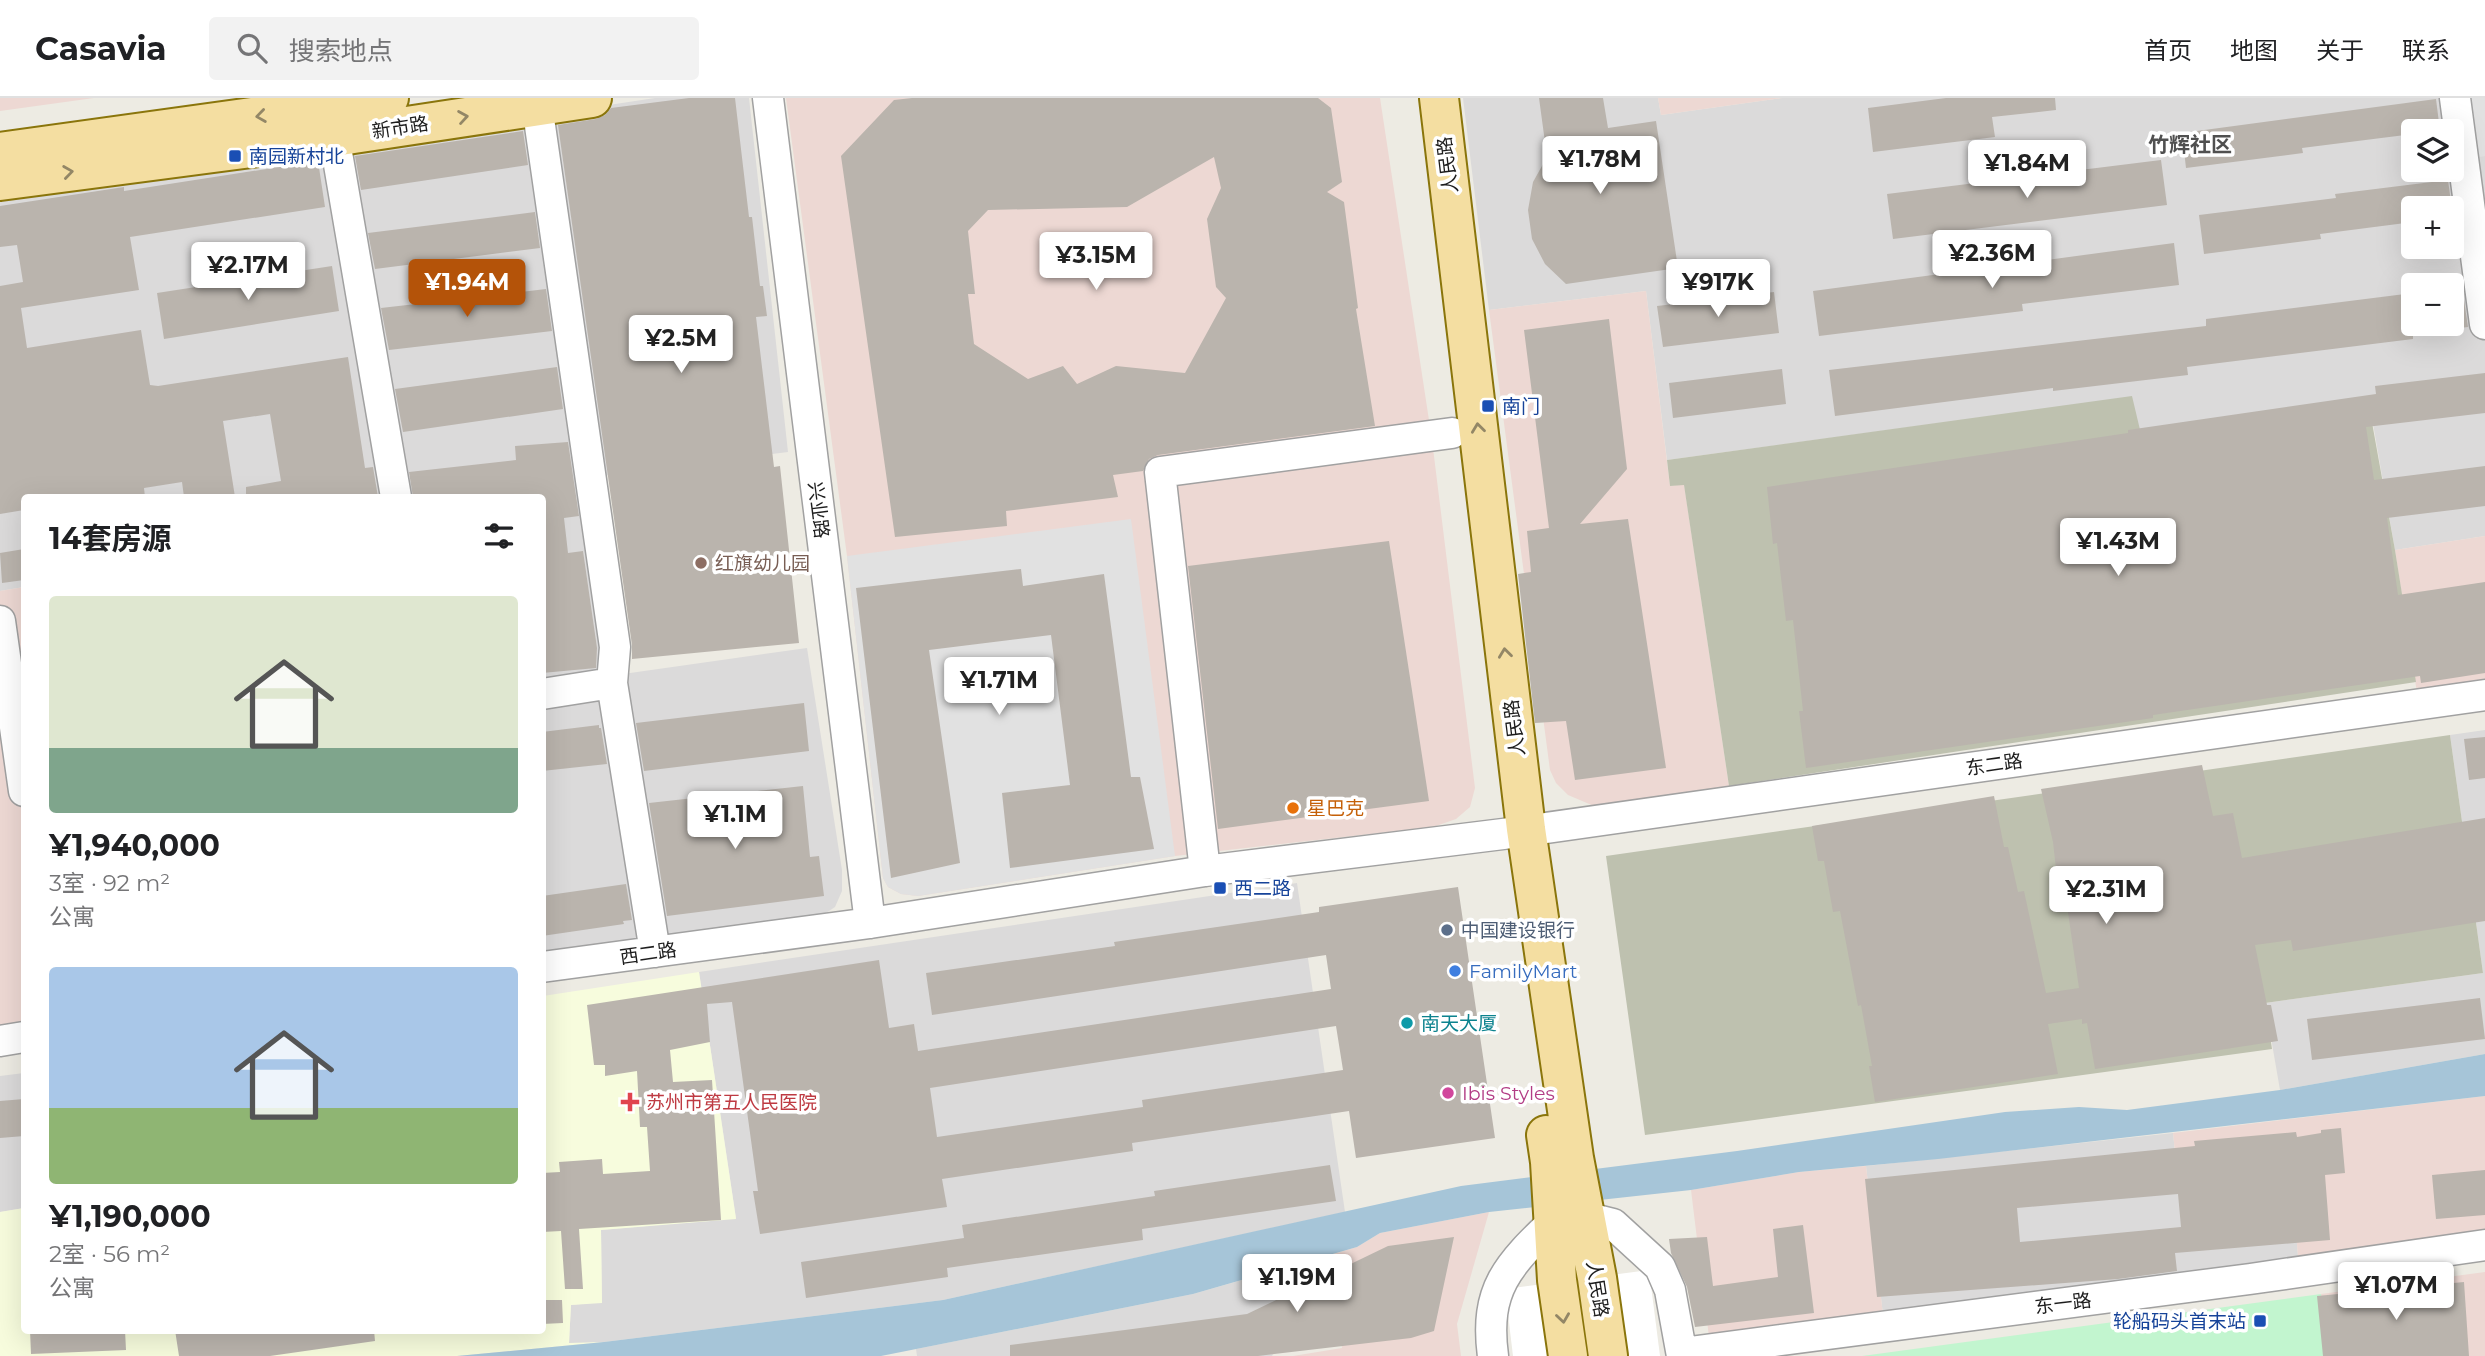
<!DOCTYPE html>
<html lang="zh">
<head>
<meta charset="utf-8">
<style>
  :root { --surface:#fff; --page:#f2f2f2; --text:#202124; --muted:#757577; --line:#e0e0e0; --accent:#b45309 }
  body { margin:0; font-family:Montserrat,"Noto Sans SC",sans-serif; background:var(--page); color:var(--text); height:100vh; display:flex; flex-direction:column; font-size:26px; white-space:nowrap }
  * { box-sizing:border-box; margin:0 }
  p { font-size:23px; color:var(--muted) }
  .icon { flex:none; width:38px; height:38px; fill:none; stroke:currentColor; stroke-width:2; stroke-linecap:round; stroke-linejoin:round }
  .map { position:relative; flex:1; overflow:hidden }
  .side { position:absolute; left:21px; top:396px; width:525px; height:840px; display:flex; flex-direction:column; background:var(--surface); border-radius:7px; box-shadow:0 7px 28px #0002 }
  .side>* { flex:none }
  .fabs { position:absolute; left:2401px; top:21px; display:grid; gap:14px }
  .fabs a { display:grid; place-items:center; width:63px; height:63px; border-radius:7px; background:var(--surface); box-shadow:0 7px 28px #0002; font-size:35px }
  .price { position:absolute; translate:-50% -60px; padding:0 16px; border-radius:7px; background:#fff; color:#222; font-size:23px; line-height:46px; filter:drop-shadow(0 2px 4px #0008) }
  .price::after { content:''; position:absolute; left:50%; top:42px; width:21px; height:16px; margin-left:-10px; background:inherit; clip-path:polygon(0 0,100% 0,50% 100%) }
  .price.current { background:var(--accent); color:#fff }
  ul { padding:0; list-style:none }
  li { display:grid; align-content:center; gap:14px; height:371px; padding:0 28px }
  li span { display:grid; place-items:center; height:217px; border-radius:7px; color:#555 }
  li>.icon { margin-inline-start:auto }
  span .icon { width:126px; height:126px; fill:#fffc; stroke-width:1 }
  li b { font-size:30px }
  h2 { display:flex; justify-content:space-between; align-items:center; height:84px; padding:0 28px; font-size:30px }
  header { display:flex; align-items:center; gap:42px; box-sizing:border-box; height:98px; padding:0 35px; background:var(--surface); border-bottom:2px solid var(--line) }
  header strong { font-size:33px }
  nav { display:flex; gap:38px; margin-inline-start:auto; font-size:24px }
  .search { width:490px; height:63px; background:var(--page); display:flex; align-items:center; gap:18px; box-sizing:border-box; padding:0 24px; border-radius:7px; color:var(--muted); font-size:26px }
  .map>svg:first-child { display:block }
  .residential { fill:#dbdada; fill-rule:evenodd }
  .commercial { fill:#edd8d3 }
  .education { fill:#f7fcdd }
  .construction { fill:#bec1af }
  .park { fill:#c2f5cf }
  .parking { fill:#e1e1e1 }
  .water { fill:#a6c5d8 }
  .pier { fill:#fff }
  .building { fill:#bab4ad; fill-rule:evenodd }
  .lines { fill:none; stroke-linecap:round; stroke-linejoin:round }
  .minor-casing { stroke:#a1a1a1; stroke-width:33 }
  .major-casing { stroke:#8a750b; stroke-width:42 }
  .minor { stroke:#fff; stroke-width:30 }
  .major { stroke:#f4dea1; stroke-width:38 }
  .oneway { stroke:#938766 }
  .transit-dot { fill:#1a4fb4; stroke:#fff; stroke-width:2.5 }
  .education-dot { fill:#8d6e63; stroke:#fff; stroke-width:2.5 }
  .food-dot { fill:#e8710a; stroke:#fff; stroke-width:2.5 }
  .service-dot { fill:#5c6f8a; stroke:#fff; stroke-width:2.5 }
  .shop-dot { fill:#3f7fe0; stroke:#fff; stroke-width:2.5 }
  .culture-dot { fill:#0f9aa8; stroke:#fff; stroke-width:2.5 }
  .hotel-dot { fill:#d1479c; stroke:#fff; stroke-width:2.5 }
  .health-dot { fill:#e0444e; stroke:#fff; stroke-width:2.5 }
  .labels { text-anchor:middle; stroke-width:7; stroke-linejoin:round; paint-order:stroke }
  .street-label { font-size:19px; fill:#1d1d1d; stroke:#fff }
  .transit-label { font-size:19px; fill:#164399; stroke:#fff; text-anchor:start }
  .education-label { font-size:19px; fill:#785e54; stroke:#fff; text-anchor:start }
  .food-label { font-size:19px; fill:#c56008; stroke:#fff; text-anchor:start }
  .service-label { font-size:19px; fill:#4e5e75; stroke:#fff; text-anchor:start }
  .shop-label { font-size:19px; fill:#366cbe; stroke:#fff; text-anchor:start }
  .culture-label { font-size:19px; fill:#0d838f; stroke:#fff; text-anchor:start }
  .hotel-label { font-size:19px; fill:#b23c85; stroke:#fff; text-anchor:start }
  .health-label { font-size:19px; fill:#be3a42; stroke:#fff; text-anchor:start }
  .neighbourhood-label { font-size:21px; font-weight:bold; fill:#505050; stroke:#fff }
</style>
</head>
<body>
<header>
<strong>Casavia</strong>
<div class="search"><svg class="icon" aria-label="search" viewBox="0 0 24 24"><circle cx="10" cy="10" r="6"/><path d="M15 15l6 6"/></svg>搜索地点</div>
<nav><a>首页</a><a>地图</a><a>关于</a><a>联系</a></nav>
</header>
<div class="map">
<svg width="2485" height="1258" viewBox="0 0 2485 1258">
  <rect width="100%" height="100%" fill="#edebe3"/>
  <path class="residential" d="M655,0h94l39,354 -194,25 22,198 191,-27 35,222v21l-7,16 -12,8 -280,41 -1,-459h-518v90l-24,4v-394z
    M1463,0h195l3,17 121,-17h678l9,59 16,-1v380l-90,14 -23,-132 -222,54 -19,-75 -464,63 -21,-169 -157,19zM2413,33h39v39h-39zM2413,110h39v39h-39zM2413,187h39v39h-39z
    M2485,632v324l-205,36 -15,-87 218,-30 -33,-238z
    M1297,785l48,329 -402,88 -339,42 -35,2 2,-39 31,-3 -1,-72 135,-12 -37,-246z
    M24,975v135l-24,4v-136z
    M2173,1035l7,67 113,-9 5,66 -415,58 -17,-149z
    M1327,1158l-55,100h-355l-1,-7 277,-55z"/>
  <path class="commercial" d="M0,0h94l-94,13z
    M786,0h594l52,342 43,348 -5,19 -14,12 -23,8 -258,29 -257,40 -17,-2 -13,-7 -5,-9 -36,-322z
    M1658,0h124l-121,17z
    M1646,193l24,195 14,-2 45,302 -135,20 -26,-11 -12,-12 -6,-13 -61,-460z
    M2485,438v147l-68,10 -22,-143z
    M24,489v440l-24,3v-439z
    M2485,998v135l-187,26 -5,-65 -113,8 -7,-67z
    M1866,1068l17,149 -174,22 -18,-147 108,-18z
    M1489,1114l-32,112 4,32h-168l49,-8 -15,-92 30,-9 23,-14z
    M2485,1174v84h-157l-7,-62z"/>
  <path class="education" d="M699,874l37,247 -135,11 1,73 -31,2 -2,38 35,-1 -147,14h-457v-144l24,-4v122h518l1,-334z"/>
  <path class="construction" d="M2132,298l18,76 221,-55 24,133 21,132 -687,104 -45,-301 -14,1 -3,-26z
    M2450,637l33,238 -218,30 7,46 -627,86 -39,-279z"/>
  <path class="park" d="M2321,1196l7,62h-466z"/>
  <path class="parking" d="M2460,0h25v58l-16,2z
    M1131,421l44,337 -257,40 -17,-2 -13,-7 -5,-9 -36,-322z"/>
  <path class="water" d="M2485,956v42l-547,63 -139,13 -108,18 -202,22 -109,21 -23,14 -164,47 -312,62h-424l147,-14 339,-42 518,-114 276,-35 268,-39 74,-5 48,3 153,-20z"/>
  <path class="pier" d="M1649,1172l11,86h-147l-8,-67z"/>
  <path class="building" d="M689,0h46l14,119h3l8,69h3l4,30 -11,1 18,150 6,-1 19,177 -167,16v-14l-74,-520 38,-6 9,-4 6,-7z
    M912,0h406l13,10 11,74 -15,10 17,10 14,106 -2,1 19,117 -217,29 -9,4 -6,12 -30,4 5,22 -112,14 1,15 -112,11 -54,-381 53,-56zM1214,59l7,31 -14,31 9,68 10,11 -41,75 -69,-7 -39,18 -14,-18 -35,13 -54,-35 -6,-50h7l-7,-63 20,-21 139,-3z
    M1539,0h64l5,30 48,-7 22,147 -112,16 -21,-20 -13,-25 -4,-29 5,-28 14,-25z
    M1946,0h109l1,12 -64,7 3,20 -122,15 -5,-44z
    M2436,1l4,32h-27v3l-111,14 1,5 -117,15 -4,-35z
    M523,33l5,34 -167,25 -6,-34z
    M2161,62l6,45 -274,34 -6,-45z
    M318,63l7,46 -195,30 9,53 -118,18 6,40 114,-18 9,55 8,1 190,-29 17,111 8,-1 5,30h-132v-10l35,-6 -11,-67 -47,7 12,76h-51l-2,-15 -38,6 1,9h-121v13l-24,4v-228l23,-4 -6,-37 -17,2v-41l124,-19v4z
    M2448,82l5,37 -1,-9h-39v14l-93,12 1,5 -117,15 -5,-39 137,-17 -1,-4z
    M535,114l5,36 -165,21 -7,-36z
    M2174,145l5,42 -157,19 1,7 -204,25 -6,-45z
    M332,168l7,45 -175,28 -7,-46z
    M2462,189l6,40 -16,2v-41z
    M546,191l6,42 -163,19 -8,-42z
    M1774,194l5,41 -116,14 -6,-41z
    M2413,195v46l-226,28 1,8 -135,16v-3l-218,28 -6,-46 377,-44v-7z
    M1609,221l18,150 -47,55 48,-5 38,249 -91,12 -9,-59 -31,2 -17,-149 13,-2 -4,-41 22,-3 -25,-198z
    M557,269l6,42 -160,23 -8,-43z
    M1782,271l4,35 -113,14 -4,-35z
    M2485,275v40l-119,14 8,53 111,-14v40l-98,12 11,77 87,-13v91l-64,10 -1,-7 -267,39v3l-347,50 -7,-57h4l-10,-91 -7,1 -9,-78 -4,1 -6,-57 361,-54v-3l248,-36 -1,-8z
    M568,344l11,74 -15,2 4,35 15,-2 14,97 -1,20 -54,5v-176h-129l-4,-25 107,-12 -1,-14z
    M1389,443l40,260 -211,28 -30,-263z
    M24,451v31l-22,3 -2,-30z
    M1021,471l2,17 81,-12 27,203h9l14,72 -144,19 -8,-75 68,-8 -19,-150 -122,15 31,213 -69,15 -35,-290z
    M804,605l5,48 -165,20 -8,-48z
    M599,627v3h2l6,36 -65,7v-39z
    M2485,639v41l-16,2 -5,-41z
    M2202,667l11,51 20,-3 9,45 243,-40v103l-192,30 -2,-11 -36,5 12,60h4l7,36 -183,28 -8,-46 -5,1v-5l-34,5 10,50 -183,28 -6,-36h3l-11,-61 -3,1 -18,-95 -7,1 -9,-51h-6l-6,-35 182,-30 10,51h4l10,45 6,-1 22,102 33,-5 -16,-110h-6l-4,-36 -12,-53z
    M803,688l7,71 9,-1 5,40 -157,20 -18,-113z
    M626,786l6,36 -9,1 1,3 -82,12v-40z
    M1458,789l37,251 -139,20 -7,-47 -217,32 1,8 -191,28 5,28 -187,27 -7,-43h5l-26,-189 -25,2 3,38 -40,8 3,32 39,-2 9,140 -142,9 4,60h-18l-4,-58 -19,1v-59l18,-1 -1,-10 43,-3 1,15 47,-3 -3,-44h-7l-3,-56 -32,5v-11h-11l-7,-60 292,-45 10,68 25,-4 4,27 413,-62 -5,-34 -394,60 -6,-42 189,-27 -1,-4 205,-30v-5zM1336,928l7,44 -201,30 1,7 -206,30 -7,-49z
    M2480,900l5,41 -173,21 -5,-41z
    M24,1001v37l-24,2v-37z
    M2341,1030l4,45 -20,2 5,65 -155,13 2,18 -59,8 -241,18 -12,-118 330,-33 -1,-5 102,-9 1,5 24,-4v-3zM2178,1096l3,33 -161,15 -3,-34z
    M1330,1067l6,36 -194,28 1,11 -196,28 1,9 -142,21 -5,-36 163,-24 -2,-13 193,-29 -1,-5z
    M2485,1072v45l-49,4 -4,-44z
    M1803,1127l11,88 -119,14 -8,-40 -16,-34 -2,-14 38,-2 6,49 65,-9 -5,-48z
    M1454,1139l-20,94 -23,7 -153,18h-248v-11l237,-31 141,-68z
    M2464,1184l5,74h-146l-6,-60z
    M542,1202h20l1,23 -21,1z
    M30,1232h95l1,20 -95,4z
    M175,1232h199l1,11 -105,15h-91z"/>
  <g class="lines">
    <g class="minor-casing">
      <path id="minor" d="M536,0l79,549 -3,36 43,269
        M768,0l102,825
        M2455,0l30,226
        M331,20l65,379
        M0,523l24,170
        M542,596l70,-11
        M1205,773l-45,-399 292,-39
        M542,869l328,-44 335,-52 298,-37 982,-139
        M0,943l24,-4
        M1585,1119l28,7 47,43 10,23 12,66
        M1682,1255l568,-74 235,-34
        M1493,1258c-9,-67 15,-91 61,-135"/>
    </g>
    <g class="major-casing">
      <path id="major" d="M1439,0l87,731 48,329 23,120 11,78
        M0,54l389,-54
        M0,83l334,-44 258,-39
        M1546,1037l4,27 7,118 11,76"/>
    </g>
    <use href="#minor" class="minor"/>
    <use href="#major" class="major"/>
  </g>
  <defs><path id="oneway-chevron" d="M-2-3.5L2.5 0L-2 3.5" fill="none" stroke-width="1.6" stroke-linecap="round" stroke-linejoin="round" transform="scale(1.75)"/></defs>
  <g class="oneway">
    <use href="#oneway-chevron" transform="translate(261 18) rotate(172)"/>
    <use href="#oneway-chevron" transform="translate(463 19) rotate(-9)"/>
    <use href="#oneway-chevron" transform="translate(68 74) rotate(-8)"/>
    <use href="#oneway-chevron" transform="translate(1478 330) rotate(-97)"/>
    <use href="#oneway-chevron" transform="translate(1505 555) rotate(-97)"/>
    <use href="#oneway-chevron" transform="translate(1563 1220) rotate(82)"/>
  </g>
  <g class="transit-dot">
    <rect x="228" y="51" width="14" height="14" rx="3.5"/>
    <rect x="1481" y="301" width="14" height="14" rx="3.5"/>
    <rect x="1213" y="783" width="14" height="14" rx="3.5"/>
    <rect x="2253" y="1216" width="14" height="14" rx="3.5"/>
  </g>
  <circle class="education-dot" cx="701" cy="465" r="7"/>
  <circle class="food-dot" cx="1293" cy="710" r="7"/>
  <circle class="service-dot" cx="1447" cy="832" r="7"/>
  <circle class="shop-dot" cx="1455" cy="873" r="7"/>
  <circle class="culture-dot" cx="1407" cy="925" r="7"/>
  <circle class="hotel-dot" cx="1448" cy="995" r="7"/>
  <path class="health-dot" d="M626.5 993.5h7v7h7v7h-7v7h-7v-7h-7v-7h7z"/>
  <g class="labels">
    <g class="street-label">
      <text transform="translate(400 29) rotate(-9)" y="7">新市路</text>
      <text transform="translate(1447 67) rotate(-97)" y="7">人民路</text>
      <text transform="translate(819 412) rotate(83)" y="7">兴业路</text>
      <text transform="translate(1514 630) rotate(-97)" y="7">人民路</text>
      <text transform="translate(1994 666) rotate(-8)" y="7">东二路</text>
      <text transform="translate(648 855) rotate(-8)" y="7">西二路</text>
      <text transform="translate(1598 1191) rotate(81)" y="7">人民路</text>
      <text transform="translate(2063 1205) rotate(-7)" y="7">东一路</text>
    </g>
    <g class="transit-label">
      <text x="249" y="65">南园新村北</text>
      <text x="1502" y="315">南门</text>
      <text x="1234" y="797">西二路</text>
      <text x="2246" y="1230" text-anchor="end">轮船码头首末站</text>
    </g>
    <g class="education-label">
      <text x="715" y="472">红旗幼儿园</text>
    </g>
    <g class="food-label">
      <text x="1307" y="717">星巴克</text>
    </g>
    <g class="service-label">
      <text x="1461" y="839">中国建设银行</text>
    </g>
    <g class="shop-label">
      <text x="1469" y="880">FamilyMart</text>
    </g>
    <g class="culture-label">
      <text x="1421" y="932">南天大厦</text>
    </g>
    <g class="hotel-label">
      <text x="1462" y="1002">Ibis Styles</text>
    </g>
    <g class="health-label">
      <text x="646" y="1011">苏州市第五人民医院</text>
    </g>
    <g class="neighbourhood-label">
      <text x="2190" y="54">竹辉社区</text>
    </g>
  </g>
</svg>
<div class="fabs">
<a><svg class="icon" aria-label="layers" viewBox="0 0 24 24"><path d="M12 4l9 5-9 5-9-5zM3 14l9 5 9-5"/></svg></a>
<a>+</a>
<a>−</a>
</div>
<b class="price" style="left:1600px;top:98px">¥1.78M</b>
<b class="price" style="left:2027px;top:102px">¥1.84M</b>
<b class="price" style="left:1992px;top:192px">¥2.36M</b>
<b class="price" style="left:1096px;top:194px">¥3.15M</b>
<b class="price" style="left:248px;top:204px">¥2.17M</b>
<b class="price current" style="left:467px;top:221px">¥1.94M</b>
<b class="price" style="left:1718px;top:221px">¥917K</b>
<b class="price" style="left:681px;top:277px">¥2.5M</b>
<b class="price" style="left:2118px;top:480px">¥1.43M</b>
<b class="price" style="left:999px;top:619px">¥1.71M</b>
<b class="price" style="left:735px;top:753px">¥1.1M</b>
<b class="price" style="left:2106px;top:828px">¥2.31M</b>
<b class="price" style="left:1297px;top:1216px">¥1.19M</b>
<b class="price" style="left:2396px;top:1224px">¥1.07M</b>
<section class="side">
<h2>14套房源<svg class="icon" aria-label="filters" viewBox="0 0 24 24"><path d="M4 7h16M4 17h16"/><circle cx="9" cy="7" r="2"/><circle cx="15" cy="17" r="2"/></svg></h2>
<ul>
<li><span style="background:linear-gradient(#dfe7d0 70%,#7fa58c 0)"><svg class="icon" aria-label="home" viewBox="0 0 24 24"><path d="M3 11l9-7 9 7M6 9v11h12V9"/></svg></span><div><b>¥1,940,000</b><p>3室 · 92 m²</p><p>公寓</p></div></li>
<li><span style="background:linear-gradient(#a9c7e8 65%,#8fb573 0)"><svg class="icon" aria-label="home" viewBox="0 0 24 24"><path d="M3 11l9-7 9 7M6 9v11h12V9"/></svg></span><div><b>¥1,190,000</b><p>2室 · 56 m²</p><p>公寓</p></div></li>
</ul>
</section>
</div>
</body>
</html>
